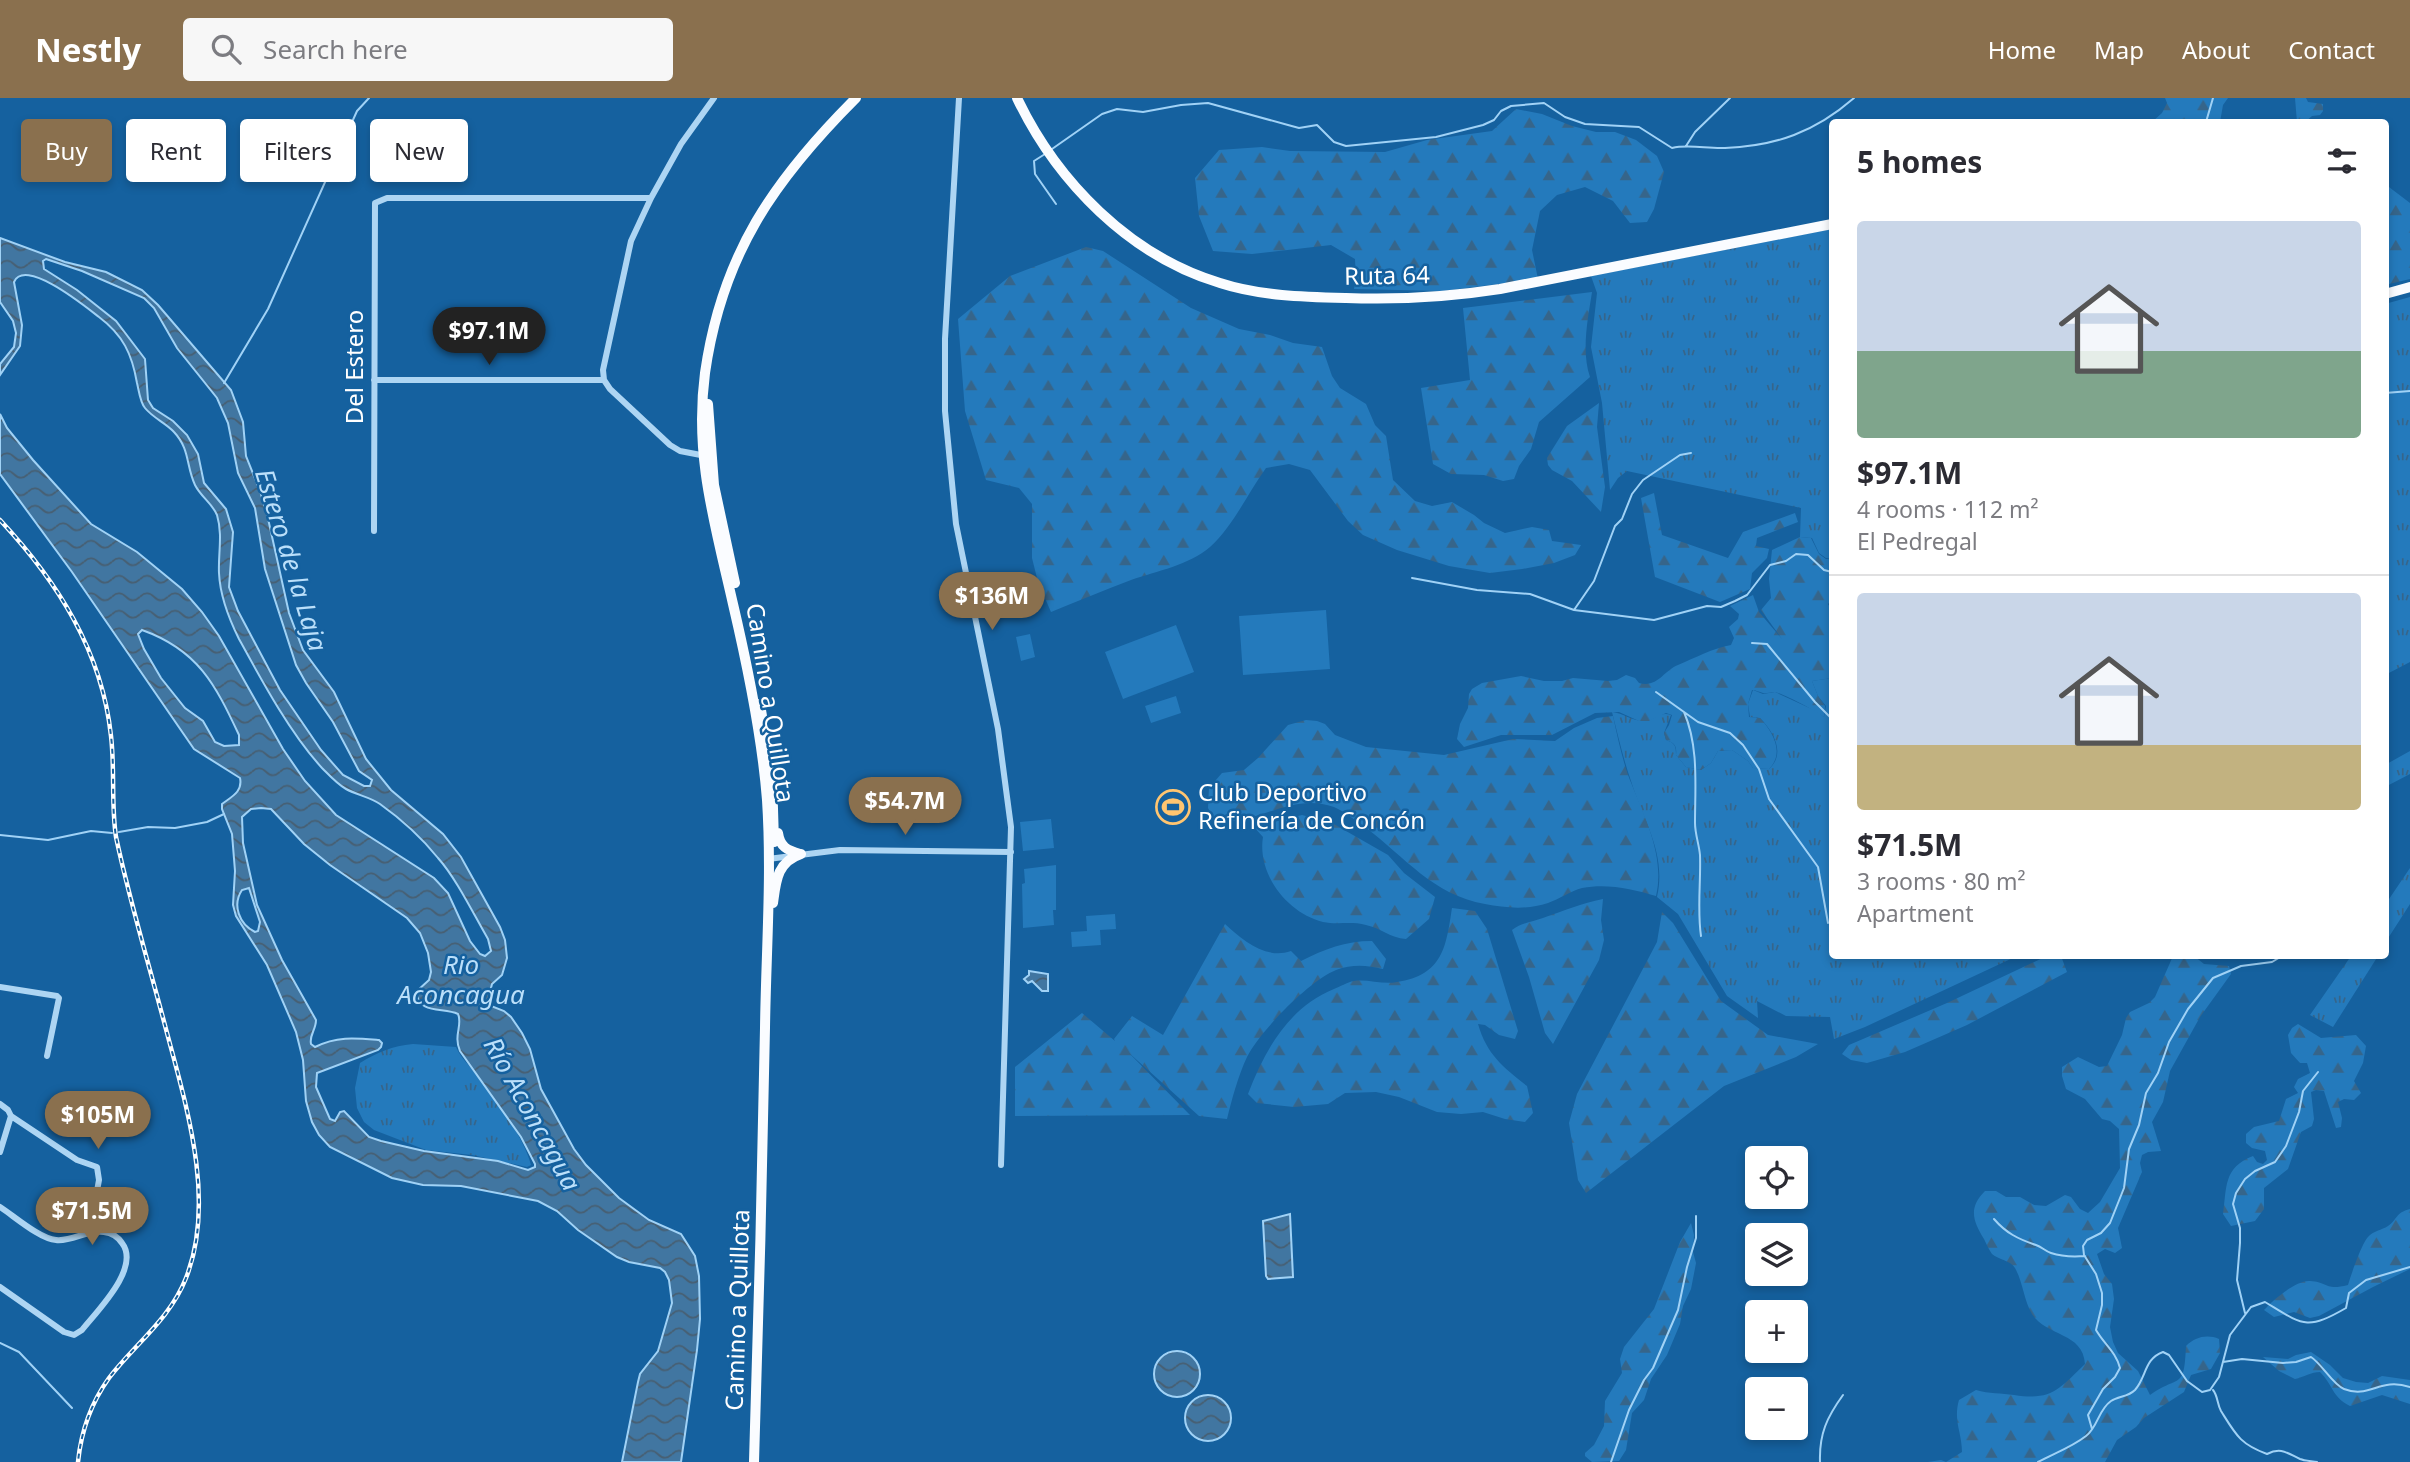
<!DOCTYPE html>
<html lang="en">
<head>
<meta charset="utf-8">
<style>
  :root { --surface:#fff; --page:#f7f7f7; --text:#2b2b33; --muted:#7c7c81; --line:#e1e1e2; --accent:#8a704e }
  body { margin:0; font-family:"Noto Sans",sans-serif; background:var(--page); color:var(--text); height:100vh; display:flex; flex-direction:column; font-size:26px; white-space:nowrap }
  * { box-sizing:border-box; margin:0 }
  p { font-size:23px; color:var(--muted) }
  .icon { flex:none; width:38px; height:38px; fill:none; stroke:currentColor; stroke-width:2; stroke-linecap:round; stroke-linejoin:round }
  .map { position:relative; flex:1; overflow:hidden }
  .side { position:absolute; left:1829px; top:21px; width:560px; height:840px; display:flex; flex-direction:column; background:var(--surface); border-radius:7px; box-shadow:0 4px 10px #0003 }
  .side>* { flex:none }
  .banner { position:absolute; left:21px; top:21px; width:665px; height:63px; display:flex; gap:14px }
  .tools { position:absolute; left:1745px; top:1048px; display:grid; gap:14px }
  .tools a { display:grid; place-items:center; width:63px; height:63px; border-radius:7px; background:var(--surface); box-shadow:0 4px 10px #0003; font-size:35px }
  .price { position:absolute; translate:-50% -60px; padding:0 16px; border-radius:24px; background:var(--accent); color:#fff; font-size:23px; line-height:46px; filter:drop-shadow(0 2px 4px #0008) }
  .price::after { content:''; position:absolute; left:50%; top:42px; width:21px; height:16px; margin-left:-10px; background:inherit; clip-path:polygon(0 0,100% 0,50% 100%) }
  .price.on { background:#222; color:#fff }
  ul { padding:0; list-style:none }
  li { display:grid; align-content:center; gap:14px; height:371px; padding:0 28px }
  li+li { border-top:2px solid var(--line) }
  li span { display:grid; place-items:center; height:217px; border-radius:7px; color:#555 }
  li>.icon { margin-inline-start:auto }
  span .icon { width:126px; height:126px; fill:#fffc; stroke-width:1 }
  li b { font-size:30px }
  h2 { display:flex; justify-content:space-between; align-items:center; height:84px; padding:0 28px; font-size:30px }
  .pill { padding:0 24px; border-radius:7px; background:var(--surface); box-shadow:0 4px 10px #0003; font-size:24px; line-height:63px }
  .pill.on { background:var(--accent); color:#fff }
  header { display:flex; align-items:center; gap:42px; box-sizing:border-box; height:98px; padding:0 35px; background:var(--accent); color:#fff }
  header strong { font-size:33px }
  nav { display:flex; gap:38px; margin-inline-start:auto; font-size:24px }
  .search { width:490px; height:63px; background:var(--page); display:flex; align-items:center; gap:18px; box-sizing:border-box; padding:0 24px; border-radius:7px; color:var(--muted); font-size:26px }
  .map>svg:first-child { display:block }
  .grass { fill:url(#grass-tufts) }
  .forest { fill:url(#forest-firs) }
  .park { fill:#247abc }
  .water { fill:url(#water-waves); stroke:#a0d2f6; stroke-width:2; fill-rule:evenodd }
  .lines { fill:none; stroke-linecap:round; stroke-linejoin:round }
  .stream { stroke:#a0d2f6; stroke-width:2 }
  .minor { stroke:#add5f3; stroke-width:6 }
  .primary { stroke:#fafcff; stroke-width:10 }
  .rail-casing { stroke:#fff; stroke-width:4.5 }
  .rail { stroke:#15619f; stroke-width:2; stroke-dasharray:5; stroke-linecap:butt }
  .labels { text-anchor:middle; stroke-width:5; stroke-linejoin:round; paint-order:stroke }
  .street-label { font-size:24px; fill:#fff; stroke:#15619f }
  .poi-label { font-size:24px; fill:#fff; stroke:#15619f; text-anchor:start }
  .water-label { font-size:26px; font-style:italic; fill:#badffa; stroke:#15619f }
</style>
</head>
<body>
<header>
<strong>Nestly</strong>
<div class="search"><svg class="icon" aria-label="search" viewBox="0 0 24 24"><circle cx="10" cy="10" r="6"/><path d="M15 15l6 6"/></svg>Search here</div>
<nav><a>Home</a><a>Map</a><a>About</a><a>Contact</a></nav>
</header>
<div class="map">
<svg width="2410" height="1364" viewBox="0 0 2410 1364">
  <defs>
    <pattern id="grass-tufts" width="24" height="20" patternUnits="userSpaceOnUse" patternTransform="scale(1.75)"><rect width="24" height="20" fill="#247abc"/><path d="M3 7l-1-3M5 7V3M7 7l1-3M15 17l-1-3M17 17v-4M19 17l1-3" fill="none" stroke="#36658a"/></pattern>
    <pattern id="forest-firs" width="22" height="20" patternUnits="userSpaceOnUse" patternTransform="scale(1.75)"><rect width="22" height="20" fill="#247abc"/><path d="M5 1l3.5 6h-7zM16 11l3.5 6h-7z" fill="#36658a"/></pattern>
    <pattern id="water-waves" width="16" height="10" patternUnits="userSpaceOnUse" patternTransform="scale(1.75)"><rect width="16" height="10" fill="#4176a1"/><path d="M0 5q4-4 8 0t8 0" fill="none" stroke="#475f72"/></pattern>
  </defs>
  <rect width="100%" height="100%" fill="#15619f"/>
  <path class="grass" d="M1832,131v329h-6l-7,-5 -7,-15 -12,-1 1,-29 -174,-37 -9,7 -8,12 -8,-87 -11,-56 6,-54 -6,-17z
    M2410,199v365l-25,13v-371z
    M1832,580v278h185l-152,71 -31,12 -4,-22 -44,-1 -29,-15 1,17 -31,-22 -49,-82 -21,-17c10,-43 -14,-77 -26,-116 -8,-23 -13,-46 -19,-69 11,1 22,10 33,9 10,-1 15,-10 26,-6l-7,18 2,7c9,3 10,6 10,15l10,12 15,3 10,-7 7,-12 14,-1 16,11 5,7 16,1c17,-15 5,-37 -9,-51l-10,-1 -2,-13 5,-14 10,4 12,-2 41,19 8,6 2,-11 -8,-10 -6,-15z
    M2410,653v23l-25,13v-22z
    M2410,770v36l-25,39v-38z
    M2351,858h27l-45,71 -23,-12z
    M413,946l43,3c5,11 12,17 20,27 18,23 48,63 55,91l-4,2 -55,-12 -46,-5 -52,-20 -10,-8 -7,-14 -2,-20 5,-25c18,-11 32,-17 53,-19z"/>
  <path class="forest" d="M2165,0h63l-5,7 -3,17h-68l10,-9 5,-10z
    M2295,0h11l2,4 15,2v7l-3,4 -8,1 -7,6h-8z
    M1516,11l26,5 30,12 24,6h19l21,8 21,16 7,16 -10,37 -7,13 -17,1 -17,-22 -28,-14 -28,8 -17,16 -8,39 6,29 -96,12 -88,-2 2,-10 -1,-20 -24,-14 -79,9 -39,-3 -14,-35 -4,-38 24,-28 43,-3 28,4 95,1 42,-12 65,-9z
    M2385,86l25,19v76l-25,6z
    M1086,149l17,4 88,57 48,21 31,6 23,8 29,4 10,29 8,12 26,16 9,21 11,11 7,44 22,21 17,5 20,-4 22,13 10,8 21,10 27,-6 17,3 3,11 29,4 -6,10 -21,8 -32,6 -32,4 -41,-7 -52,-16 -34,-15 -15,-14 -38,-51 -21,-6 -23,4c-19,26 -32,57 -56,79 -21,18 -53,24 -79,33 -27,10 -53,21 -80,32l-13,-30 -6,-24v-54l-13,-16 -33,-8 -21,-69 -7,-92 52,-43z
    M1592,194c-4,26 -11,59 -2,85l-51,45 -8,27 -12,17 -5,13 -11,2 -19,-6 -33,-1 -18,-10 -12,-76 49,-8 -7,-72z
    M1599,305l-2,24 8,60 -4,25 -29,-31 -20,-11 -4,-5 -1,-7 20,-32z
    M1654,395l8,42 66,23 15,-26 52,-19 3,9 -41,16 -1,8 13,3 -2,9 -15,15 -2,16 -30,13 -65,-25 -14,-79z
    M1800,439l11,1 8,16 7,5 6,-1v42l-4,4 4,7v67l-20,3 6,15 7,10 -1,11c-8,-6 -41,-24 -50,-25 -3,0 -9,2 -11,1 -4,-1 -7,-3 -11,-3l-4,14 1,13 11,1c13,14 25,35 9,51l-16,-1 -5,-7 -16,-11 -14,1 -7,12 -10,7 -15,-3 -10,-12c1,-9 -1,-12 -10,-15l-2,-7 5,-8 3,-10 -6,-2 -17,8h-10l-20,-9 -24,1 -43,22h-51l-37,12 -7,-8 3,-15 8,-16 1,-14 3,-5 10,-6 39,-7 23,5h18l11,-3 35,3 9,-1 9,-5 9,3 4,5c19,5 24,-12 39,-18 17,-7 35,-17 53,-20l3,-7 -5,-11 9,-8 1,-5 -9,-8 23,-11 6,17 23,27 -21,-29 10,-12 -2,-19 3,-29z
    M1613,618c5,23 10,48 19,69 14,35 33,73 24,111 -23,-7 -49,-13 -74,-8 -11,3 -23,11 -34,15 -21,7 -42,5 -63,1 -52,-9 -80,-47 -120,-77 -10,-7 -20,-15 -31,-20 -36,-13 -65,9 -99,14 -7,1 -14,0 -21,-1l-6,-12 1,-20 13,-15 22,-3 14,-12 30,-33 18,-5 11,1 8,3 10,11 31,12 78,8 69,-16 42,2 19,-13 23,-10z
    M1302,717l30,8 56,32 16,18 31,24 -6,22 -23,20c-16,-1 -25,-11 -40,-14 -14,-4 -29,0 -43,-3 -36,-9 -66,-48 -60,-85l-9,-10z
    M1603,801l-2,21 3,20 -5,20 -46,84 -8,-11 -16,-56 -17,-47c9,-7 20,-8 31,-12 20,-7 39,-15 60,-19z
    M1452,810l23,3 12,18 31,102 -3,8 -16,-4 -14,-10 -7,-1c9,31 25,43 49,62l6,27 -8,9 -20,-3 -22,-7 -22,2 -24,-2 -38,-15 -23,-5 -31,1 -17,11 -34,3 -37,-4 -9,-9c17,-44 40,-86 86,-105 6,-2 13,-7 20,-8 14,-2 29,4 43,1 46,-7 49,-35 55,-74z
    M1662,814l11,11 48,78 47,34 50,9 -22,13 -72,29 -138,107 -8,-13 -9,-57 8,-29 80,-152z
    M1225,826c17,16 41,36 66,27l10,10c24,-12 44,-20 71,-20l14,18 -3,10c-16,-4 -31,-5 -47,1 -27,11 -76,61 -89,87 -9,19 -15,42 -20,62l-28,-3 -71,-64 62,63 -175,1v-49l67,-54 33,28 -1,-2 18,-23 31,19z
    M2047,858h14l6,16 -100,53 -62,27 -38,11 -16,-3 -9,-6 7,-9 98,-42z
    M2173,858h21l10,8 25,2 2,8 -31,43 -30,54 -7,31 -11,20 9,29 -13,1 -6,3 -2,8 2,9 -24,56 4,20 -7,5 -10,-4 -8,5 7,20 8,10 2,15 -4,28 3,15 5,11 20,18 12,24c30,-21 34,-4 36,-49 9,-9 21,-12 33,-7l1,14 -9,16 -20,6 -7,17 -40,26 -8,9 -19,13 -12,22h-177l13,-2 5,2 16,-10c0,-20 -9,-31 -3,-52l17,-10c13,4 25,3 38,5 38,6 45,-6 71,-31 -2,-32 -38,-27 -53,-50 -8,-13 -9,-32 -17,-46 -5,-8 -16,-8 -23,-14 -3,-4 -6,-11 -8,-15 -11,-18 -16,-31 1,-48h11l10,6h14l14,8 12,1 19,-11 6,2 9,12 8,4 12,-11 20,-34 -1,-39 -9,-8 -8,-2 -17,-20 -19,-10 -4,-13v-9l16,-10 21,10 8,-1 15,-31 4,-17 4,-6 19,-9 6,-6z
    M2298,926l23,14 35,-3 10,11 -3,17 -9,18 7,12 -7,7 -10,-1 -6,3 4,16 -1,9 -5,1 -12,-37 -8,-1 -5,2 3,27 -2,7 -11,6 -13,37 -24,19v21l-9,12 -24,5 -8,-12c4,-27 0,-46 30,-58l4,6 6,2 4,-4 -2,-9 -13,-3 -6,-5v-9l8,-7 25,-6 7,-22 12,-6 -4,-6 4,-8 12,-6 -3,-10h-7l-9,-10 -3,-18 4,-7z
    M2410,1111v60l-37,18 -54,29 -9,2 -16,-6 -20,5 -10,-7c9,-10 32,-30 46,-29 18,1 15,10 38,4 3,-10 14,-42 20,-48 5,-6 14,-7 20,-11 10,-7 7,-13 22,-17z
    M1691,1125l3,12 -1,17 3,11 -5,26 -8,17 -3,18 -13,31 -16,24 -7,21 -12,13 -6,37 -7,11 -27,1 -7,-6v-3l9,-8 10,-19 1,-25 17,-28 -2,-14 4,-12 30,-38 26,-67z
    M2311,1254l19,13 13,13 13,4 12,1 14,-7 28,4v24l-28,-9 -32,11c-18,-9 -17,-21 -30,-34 -9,0 -16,5 -25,7l-16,-8 -16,-14 25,2 8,-4z"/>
  <path class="park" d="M1326,512l4,59 -87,6 -4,-59z
    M1176,527l18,47 -71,27 -18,-47z
    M1030,536l5,23 -14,4 -5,-24z
    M1176,598l5,17 -30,10 -6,-17z
    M1051,721l3,29 -31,3 -3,-29z
    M1056,767v45h-3l1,15 -31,3 -1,-44 3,-1 -1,-14z
    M1115,816l1,15 -16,1 1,15 -29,2 -1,-15 16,-1 -1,-15z"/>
  <path class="water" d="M0,140l65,24 41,10 36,18 16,15 73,85 12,32 3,34 14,35 7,23 22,99 14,37 31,42 32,67 25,31 52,44 18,23 39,70 5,13 2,18 -5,17 -10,9 -4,16 3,6 13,5 7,6 11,16 8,16 11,40 33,60 12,16 33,33 30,22 32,14 14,22 4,20 1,43 -3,31 -16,112h-59l16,-80 2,-8 18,-23 14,-48 -3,-23 -4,-8 -5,-4 -31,-6 -12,-5 -39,-27 -21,-19 -19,-10 -77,-15 -38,-1 -31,-7 -62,-31 -11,-12 -7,-13 -6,-21 -3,-41 -7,-28 -29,-67 -31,-49 -3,-11 2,-34 -3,-37 -10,-25v-5c9,-7 21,-12 18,-26l-46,-29 -122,-177 -72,-98v-60l7,14 26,32 58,64 46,28 45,37 20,23 17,24 64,113 22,32 31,34 98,63 14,15 22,48 10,13 5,2 6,-5 -3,-12c-14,-24 -32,-61 -50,-81 -16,-20 -37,-39 -58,-54 -10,-7 -23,-9 -34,-15 -9,-5 -17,-14 -24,-21 -32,-35 -60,-87 -83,-129 -10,-20 -19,-43 -20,-66 -1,-19 4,-38 -2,-58 -5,-12 -16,-18 -22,-30 -9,-19 -5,-36 -21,-53 -8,-9 -21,-14 -29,-24 -5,-6 -6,-17 -8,-25 -5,-29 -14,-48 -38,-66 -13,-10 -74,-60 -85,-35l8,43 -2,21 -20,29v-11l14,-17 2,-14 -3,-12 -13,-19zM46,161l36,12 62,27 10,10 23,40 40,50 11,25 10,50 17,35 10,61 31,96 10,18 27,39 26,49 13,9 -2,6h-6l-21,-11 -22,-25 -41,-60 -42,-79 -9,-24 4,-55 -7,-23 -22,-26 -6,-29 -11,-19 -14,-14 -20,-13 -5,-8 -3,-41 -29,-38 -39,-31 -33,-21 -1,-8zM142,532c56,20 73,54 97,105v10l-15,1 -9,-4 -12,-21 -18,-13 -24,-30 -17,-29 -6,-15zM261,710l10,1 33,35 26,21 77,53 13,15 8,20 3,19 -2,8 -13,12c3,23 27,15 42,22 5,11 -5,21 2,37l61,86 14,27v3l-7,3 -30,-9 -74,-10 -43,-10 -12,-4 -25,-26 -4,1 -5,9 -5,-2 -14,-32 1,-14 61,-23 3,-3 1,-4 -3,-3c-24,-2 -42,-4 -64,7l-4,-3c-2,-9 5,-14 5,-24l-34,-60 -25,-55 -14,-62 -1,-26 9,-8zM249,790l11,34 -2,9 -3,1c-16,-8 -23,-27 -13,-42z
    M1029,873l19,3v17h-6l-10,-10 -4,2 -4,-4 5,-4z
    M1290,1116l3,63 -25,2 -2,-3 -3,-55z
    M1154 1276a23 23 0 1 1 46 0a23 23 0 1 1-46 0Z
    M1185 1320a23 23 0 1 1 46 0a23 23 0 1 1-46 0Z"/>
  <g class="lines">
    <path class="stream" d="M2206,24l7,-24
      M1686,48l9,-14 35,-34
      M1052,51l50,-35 15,-5 26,3 38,-7 27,-2 80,22 11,3 18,-3 17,17 12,4 90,-9 47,-12 11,-5 7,-9 10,-5 33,-3 21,14 20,7 54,3 33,21c17,-4 36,1 53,0 51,-2 90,-16 129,-50
      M1045,56l-11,7 1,13 21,30
      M224,285l44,-74 89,-198 12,-13
      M2385,295l25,-2
      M1412,480l65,12 53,4 44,16 80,10 53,-14 14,1 14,-6 12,-6 23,-30 16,-4 10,-7 12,1 16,15 8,2
      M1574,512l20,-29 21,-55 7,-7 10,-25 11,-14 37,-25 11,-2
      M1752,545l15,1 48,58 17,17
      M1656,594l42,30 32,11 13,12 16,24 10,30 49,68 10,56
      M1684,614c15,35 11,74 11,111 0,11 4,21 5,32 1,27 -3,54 1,81
      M119,734l29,-5 27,1 32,-6 17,-8
      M0,737l48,5 43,-9 21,2
      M1994,1121c12,14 24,20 42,26 6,2 9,6 15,8 12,4 22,4 34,3
      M2245,1215l-8,-33 3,-37v-15l-7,-24 3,-11 9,-14 10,-8 20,-9 11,-16 13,-34 4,-21 15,-19
      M0,1245l19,9 53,56
      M2223,1264l19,-3 41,4 13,-1 15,-5c11,7 22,28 33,32 26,10 35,-12 66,-2
      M2213,1292c5,6 4,14 8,21 15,24 19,33 46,43 14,-7 20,-1 33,5 5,2 12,2 17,3
      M2092,1331l-4,-14 15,-26 12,-12 5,-9c-4,-16 -16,-24 -24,-38l6,-25v-12l-6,-19 -12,-19 -1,-9 4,-6 14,-7 9,-10 14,-35 5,-39 10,-24 7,-32 12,-20 11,-31 19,-33 25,-31 28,-12 31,-4 10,-6
      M1611,1364l18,-52 15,-30 9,-12 25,-58 9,-43 9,-29v-22
      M1820,1364c-1,-28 7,-45 23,-67
      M2038,1364c15,-8 34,-15 48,-26 12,-9 12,-26 25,-35 8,-5 17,-4 24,-11 12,-14 9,-31 28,-38l6,3 18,26 15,11 8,-2 9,-13 11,-42 21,-28 14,-5c38,23 41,29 81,6l3,-15 17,-13 44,-13"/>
    <path class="minor" d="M959,0l-14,241v72l11,113 42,205 13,98 -10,338
      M374,282h230
      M706,358l-26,-5 -10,-6 -60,-56 -6,-9 -1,-10 28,-129 20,-43 30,-54 33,-46
      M374,433l1,-328 12,-5h264
      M768,761l72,-9 171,2
      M0,889l57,9 2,2 -12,58
      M0,1006l8,6 3,6 -11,36
      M11,1018l66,44 20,7 2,13 -2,11 -5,4 -23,7
      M0,1109c14,9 40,32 56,33 16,2 32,-11 48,-8 8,1 14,5 18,11 19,25 -25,68 -40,87l-8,5 -10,-3 -64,-45"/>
    <path class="primary" d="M1017,0c40,84 113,158 203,185 40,13 84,14 126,15 52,2 103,-1 154,-9l332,-65
      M2385,196l25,-7
      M708,306l6,81 21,98
      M760,606l12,72 2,66
      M778,735c2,14 9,17 22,21
      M773,805c3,-22 4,-41 28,-49
      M754,1364c5,-145 8,-289 11,-434 1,-75 7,-152 2,-228 -5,-65 -19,-132 -34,-196 -18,-80 -39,-148 -28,-231 17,-119 69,-193 151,-275"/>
    <g class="rail-casing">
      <path id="rail" d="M0,422c57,61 102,131 111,216 4,34 0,68 5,101 14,66 34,131 51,196 20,75 49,169 19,245 -16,41 -51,66 -77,100 -18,25 -28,54 -31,84"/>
    </g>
    <use href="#rail" class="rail"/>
  </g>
  <defs>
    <g id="stadium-ring" transform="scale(1.75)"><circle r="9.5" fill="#15619f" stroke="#ffc570" stroke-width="1.5"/><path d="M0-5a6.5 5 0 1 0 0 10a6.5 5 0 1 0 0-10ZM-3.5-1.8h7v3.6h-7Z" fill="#ffc570"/></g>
  </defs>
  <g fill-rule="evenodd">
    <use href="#stadium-ring" x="1173" y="709"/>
  </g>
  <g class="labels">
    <g class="street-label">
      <text transform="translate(1387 178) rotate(-1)" y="8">Ruta 64</text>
      <text transform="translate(355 269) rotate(-90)" y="8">Del Estero</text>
      <text transform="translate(770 605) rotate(81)" y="8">Camino a Quillota</text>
      <text transform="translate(738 1212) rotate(-88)" y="8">Camino a Quillota</text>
    </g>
    <g class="poi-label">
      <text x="1198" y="703">Club Deportivo<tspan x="1198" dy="28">Refinería de Concón</tspan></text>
    </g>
    <g class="water-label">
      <text transform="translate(291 462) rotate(73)" y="9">Estero de la Laja</text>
      <text x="461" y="876">Rio<tspan x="461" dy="30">Aconcagua</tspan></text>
      <text transform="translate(532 1016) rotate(61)" y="9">Río Aconcagua</text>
    </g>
  </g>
</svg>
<div class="tools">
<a><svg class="icon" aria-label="locate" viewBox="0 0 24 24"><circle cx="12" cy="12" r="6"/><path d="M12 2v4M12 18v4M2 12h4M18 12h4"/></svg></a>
<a><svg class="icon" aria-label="layers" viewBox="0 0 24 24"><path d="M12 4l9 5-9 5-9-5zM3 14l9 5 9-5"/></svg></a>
<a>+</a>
<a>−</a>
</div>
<b class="price on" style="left:489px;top:269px">$97.1M</b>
<b class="price" style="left:992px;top:534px">$136M</b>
<b class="price" style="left:905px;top:739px">$54.7M</b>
<b class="price" style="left:98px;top:1053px">$105M</b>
<b class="price" style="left:92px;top:1149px">$71.5M</b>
<div class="banner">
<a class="pill on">Buy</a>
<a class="pill">Rent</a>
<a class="pill">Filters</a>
<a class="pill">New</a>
</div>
<section class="side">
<h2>5 homes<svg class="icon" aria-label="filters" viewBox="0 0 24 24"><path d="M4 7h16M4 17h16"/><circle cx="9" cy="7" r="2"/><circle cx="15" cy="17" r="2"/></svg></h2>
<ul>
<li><span style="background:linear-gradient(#c9d6e8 60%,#7fa58c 0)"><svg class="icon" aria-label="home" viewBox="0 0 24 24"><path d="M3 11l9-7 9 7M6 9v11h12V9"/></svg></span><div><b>$97.1M</b><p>4 rooms · 112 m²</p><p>El Pedregal</p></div></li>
<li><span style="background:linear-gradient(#c9d6e8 70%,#c2b280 0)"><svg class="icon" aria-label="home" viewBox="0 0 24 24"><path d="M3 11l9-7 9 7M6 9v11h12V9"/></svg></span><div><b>$71.5M</b><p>3 rooms · 80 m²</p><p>Apartment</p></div></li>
</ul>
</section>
</div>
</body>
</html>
